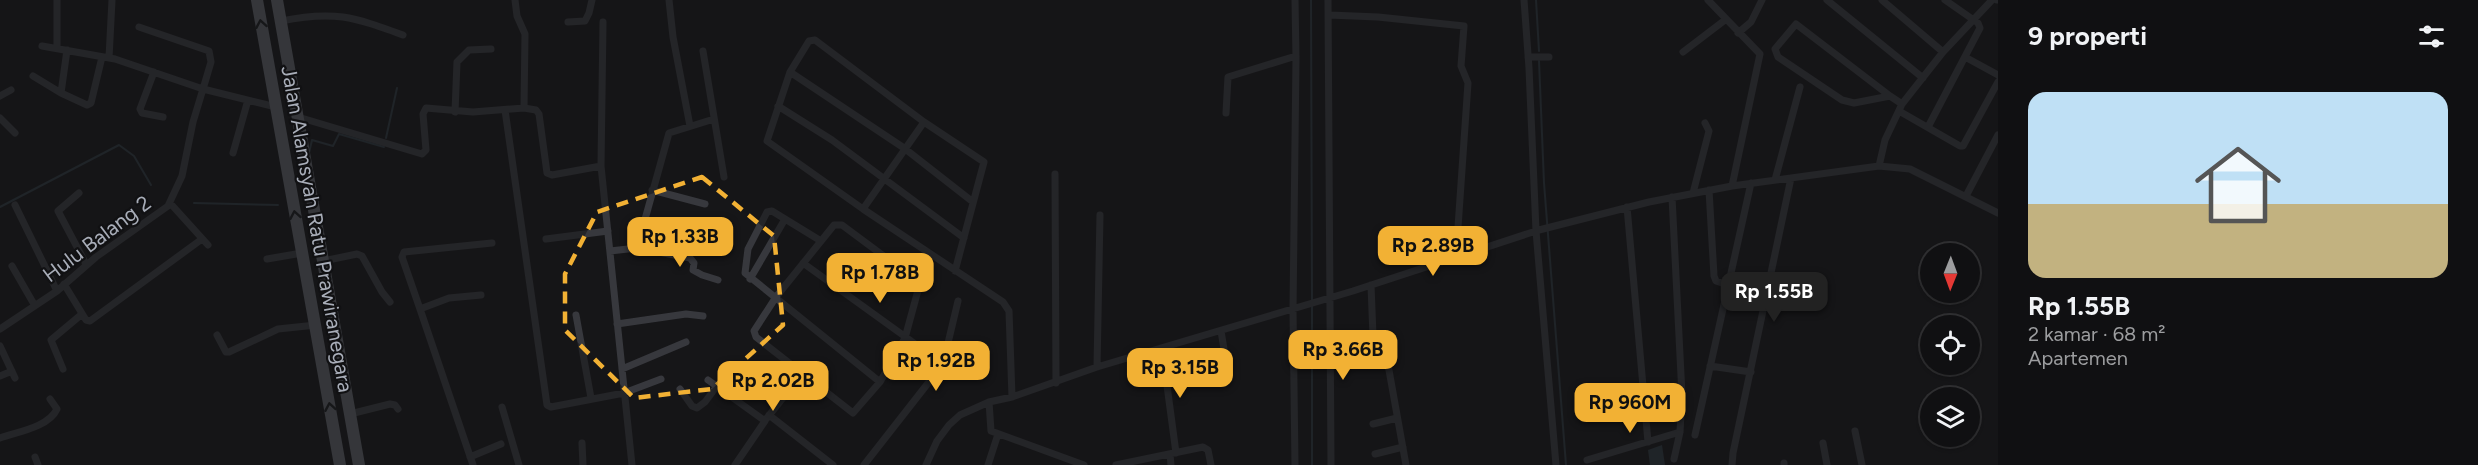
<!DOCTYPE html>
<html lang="id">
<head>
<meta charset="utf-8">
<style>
  :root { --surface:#101012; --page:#1e1e20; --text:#f1f3f6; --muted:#9c9d9f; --line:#303032; --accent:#f2b134 }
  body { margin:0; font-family:Figtree,sans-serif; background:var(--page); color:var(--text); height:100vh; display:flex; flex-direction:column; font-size:22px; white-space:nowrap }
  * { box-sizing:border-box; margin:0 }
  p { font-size:20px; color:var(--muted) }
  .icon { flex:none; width:33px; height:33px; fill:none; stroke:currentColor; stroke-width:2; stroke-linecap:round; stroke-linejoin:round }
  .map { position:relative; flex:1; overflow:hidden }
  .drawer { display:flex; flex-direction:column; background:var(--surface); width:480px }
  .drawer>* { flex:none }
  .needle { width:39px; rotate:181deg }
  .fabs { position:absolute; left:1920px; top:243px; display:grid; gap:12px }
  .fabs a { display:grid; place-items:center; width:60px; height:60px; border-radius:50%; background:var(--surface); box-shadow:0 2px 4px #0004,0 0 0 2px var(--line); font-size:30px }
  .price { position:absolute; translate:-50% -51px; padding:0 14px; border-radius:12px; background:var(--accent); color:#111; font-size:20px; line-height:39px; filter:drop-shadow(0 2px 3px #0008) }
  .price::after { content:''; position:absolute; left:50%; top:36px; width:18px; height:14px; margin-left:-9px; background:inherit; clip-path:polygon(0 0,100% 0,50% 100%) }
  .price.selected { background:#222; color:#fff }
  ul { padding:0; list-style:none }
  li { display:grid; align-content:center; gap:12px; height:318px; padding:0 30px }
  li span { display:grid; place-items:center; height:186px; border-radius:18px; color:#555 }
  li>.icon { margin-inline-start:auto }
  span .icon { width:108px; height:108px; fill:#fffc; stroke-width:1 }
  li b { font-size:26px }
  h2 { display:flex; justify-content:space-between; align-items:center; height:72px; padding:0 30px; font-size:26px }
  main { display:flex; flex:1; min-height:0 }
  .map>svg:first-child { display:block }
  .water { fill:#2c353c }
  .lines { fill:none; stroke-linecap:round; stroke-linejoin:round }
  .stream { stroke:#2c353c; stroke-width:2 }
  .minor { stroke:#37383d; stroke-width:7 }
  .trunk { stroke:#5b5e65; stroke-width:12 }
  .oneway { stroke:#18191b }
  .marked { fill:none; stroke:#f2b134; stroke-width:4.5; stroke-dasharray:12 8; stroke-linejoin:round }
  .labels { text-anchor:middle; stroke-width:4.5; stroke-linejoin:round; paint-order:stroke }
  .street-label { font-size:21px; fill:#a8adb8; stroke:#111113 }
</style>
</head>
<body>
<main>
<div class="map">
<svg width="1998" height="465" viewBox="0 0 1998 465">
  <rect width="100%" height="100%" fill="#161618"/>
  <path class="water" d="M1662,445l3,20h-15l-2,-15z"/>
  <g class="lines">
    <path class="stream" d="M1311,0l1,300
      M1536,0l3,51
      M1539,61l5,122 22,282
      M386,138l11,-50
      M309,153l3,-13 21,6 6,-12 45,13
      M194,203l84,2
      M0,207l119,-62 15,11 17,29
      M1312,306v159"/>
    <path class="minor" d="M515,0l2,16 8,18 -1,74 12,2 3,4 8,59 5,2 49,-9 31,299
      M669,0l4,37 17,89
      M1295,0l1,58 -3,252 2,155
      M1328,0l3,465
      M1524,0l5,68 7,163 20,234
      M1708,0l52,54 -28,132
      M1827,0l96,78
      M1882,0l61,52
      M1997,0h1
      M1329,15l49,2 86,9 -3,40 7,17 -12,173
      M281,21c53,-11 72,-4 122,14
      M568,22l17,-1 4,-8 3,-13
      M1738,33l13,-11 11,-22
      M42,46l73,13 88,30 8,-27 -2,-11 -70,-24
      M57,48v-48
      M67,50l-6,43 26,12 4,-2 11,-46
      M703,51l21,126
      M1683,52l42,-32
      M1528,57h21
      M1965,57l33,18
      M109,58l3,-58
      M154,72l-14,37 2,4 21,4
      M790,72l114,76 69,54
      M33,76l28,17
      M0,96l11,-6
      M1890,96l-36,7 -12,-3 -64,-43 -3,-8 21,-25 94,72 12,8
      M778,106l54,34 132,98
      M505,110l42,295 4,2 73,-14 37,-14
      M1899,111l61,35h3l35,-64
      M455,112l2,-50 12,-12 22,-1
      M1226,113l2,-36 68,-21
      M298,117l124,37 4,-4 -3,-36 3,-6 47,4 51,-4
      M0,118l15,15
      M1928,127l52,-99 -2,-5 -33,-23
      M233,153l15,-53
      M601,166l2,-144
      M1879,166l6,-26 17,-36 41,-52 49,-52
      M1055,174l1,209
      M1775,180l25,-93
      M652,190l53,14
      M1709,190l5,86 2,5 12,4
      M79,193l-21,18 28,53
      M1693,193l16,-62 -4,-8
      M1966,196l32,-61
      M1672,197l10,198 -2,37 -6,27
      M170,203l38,42
      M15,205l42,86
      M1627,207l21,235
      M863,209l61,-87
      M834,225h8l78,58 -15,55 -25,44 -27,31 -97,-76 -2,-6 22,-34z
      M546,239l62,-8
      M821,241l-49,-30 -5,1 -19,37 -3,24 135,109
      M637,248l53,10 4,5 -1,7 9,5 16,5
      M610,251l27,-3 32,-115 45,-14
      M267,259l35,-6
      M323,261l34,-7 5,2 20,36 8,10
      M803,263l140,101
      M12,266l23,40
      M955,271l29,-109 -60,-40 -109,-82 -6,1 -19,31 -23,69 96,68 140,93 6,9 3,86
      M750,279l35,-60
      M64,284l22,36 4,1 112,-82
      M1371,285l3,77 13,-3 19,106
      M1726,296l39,9
      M420,309l-18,-52 2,-5 88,-9
      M576,315l15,83
      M617,324l69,-10 17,2
      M0,329l57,-38 39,-34 72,-51 14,-30 11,-54 10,-33 73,18
      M1221,331l8,48
      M217,335l9,17h3l49,-23 38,-4
      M0,346l15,32
      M1162,348l14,105
      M1710,366l41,6
      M1097,367l3,-152
      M63,369l-12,-29 31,-26
      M622,369l64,-27
      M0,376l12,-5
      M708,380l57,41 -30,44
      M680,389l12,17 5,2 8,-6 12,-16
      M989,402l2,29 93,34
      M502,407l17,58
      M350,414l40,-10 5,1 3,4
      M769,415l64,50
      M767,418l23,-29
      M1373,424l24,-6
      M1855,431l7,34
      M1695,435l56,-252
      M0,438c17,-6 49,-11 57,-29l-7,-10
      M582,443l1,22
      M1823,443l4,22
      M1170,454l1,11
      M1375,454l28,-7
      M35,457l3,8
      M470,457l31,-13
      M1587,460l93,-28
      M1784,463v2
      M473,465l-53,-156 29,-11 32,-3
      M864,465l79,-101 15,-63
      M926,465l11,-24 12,-16 11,-10 29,-13 23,-5 85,-30 256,-76 186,-61 110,-28 83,-16 147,-20 31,3 88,44
      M988,465l10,-31
      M1116,465l87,-18 5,3 3,15
      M1732,465l1,-12 58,-275"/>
    <path class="trunk" d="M257,0l83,465
      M277,0l82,465"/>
  </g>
  <defs><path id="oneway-chevron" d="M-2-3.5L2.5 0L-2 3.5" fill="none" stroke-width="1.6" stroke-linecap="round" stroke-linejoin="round" transform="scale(1.5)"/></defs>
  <g class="oneway">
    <use href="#oneway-chevron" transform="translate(261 24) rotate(-100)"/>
    <use href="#oneway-chevron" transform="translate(295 215) rotate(-100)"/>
    <use href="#oneway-chevron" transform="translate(330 407) rotate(-100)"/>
  </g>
  <path d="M0 0H1998V465H0ZM702,177l72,59 9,89 -71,64 -78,9 -69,-68v-56l32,-62z" fill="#161618" fill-opacity=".55" fill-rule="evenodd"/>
  <path class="marked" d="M702,177l72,59 9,89 -71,64 -78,9 -69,-68v-56l32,-62z"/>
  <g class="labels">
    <g class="street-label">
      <text transform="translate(317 229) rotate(80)" y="7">Jalan Alamsyah Ratu Prawiranegara</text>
      <text transform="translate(97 239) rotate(-37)" y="7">Hulu Balang 2</text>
    </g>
  </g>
</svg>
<div class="fabs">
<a><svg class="needle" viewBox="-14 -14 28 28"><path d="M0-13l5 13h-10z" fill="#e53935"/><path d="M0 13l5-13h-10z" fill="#9c9d9f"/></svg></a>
<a><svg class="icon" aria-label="locate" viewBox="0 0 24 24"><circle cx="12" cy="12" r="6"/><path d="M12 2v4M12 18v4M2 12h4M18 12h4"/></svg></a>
<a><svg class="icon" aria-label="layers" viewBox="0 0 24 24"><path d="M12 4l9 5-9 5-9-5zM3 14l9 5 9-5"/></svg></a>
</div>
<b class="price" style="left:680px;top:268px">Rp 1.33B</b>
<b class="price" style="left:1433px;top:277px">Rp 2.89B</b>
<b class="price" style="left:880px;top:304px">Rp 1.78B</b>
<b class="price selected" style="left:1774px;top:323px">Rp 1.55B</b>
<b class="price" style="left:1343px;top:381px">Rp 3.66B</b>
<b class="price" style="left:936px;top:392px">Rp 1.92B</b>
<b class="price" style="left:1180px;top:399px">Rp 3.15B</b>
<b class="price" style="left:773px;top:412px">Rp 2.02B</b>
<b class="price" style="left:1630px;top:434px">Rp 960M</b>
</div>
<section class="drawer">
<h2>9 properti<svg class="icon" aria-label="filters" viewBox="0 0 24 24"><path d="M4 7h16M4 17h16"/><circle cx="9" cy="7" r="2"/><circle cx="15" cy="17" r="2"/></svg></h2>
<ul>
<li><span style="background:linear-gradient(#bfe0f5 60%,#c2b280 0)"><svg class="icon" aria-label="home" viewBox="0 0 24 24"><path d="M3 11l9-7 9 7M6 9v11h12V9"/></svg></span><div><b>Rp 1.55B</b><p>2 kamar · 68 m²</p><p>Apartemen</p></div></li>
</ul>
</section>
</main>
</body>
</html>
